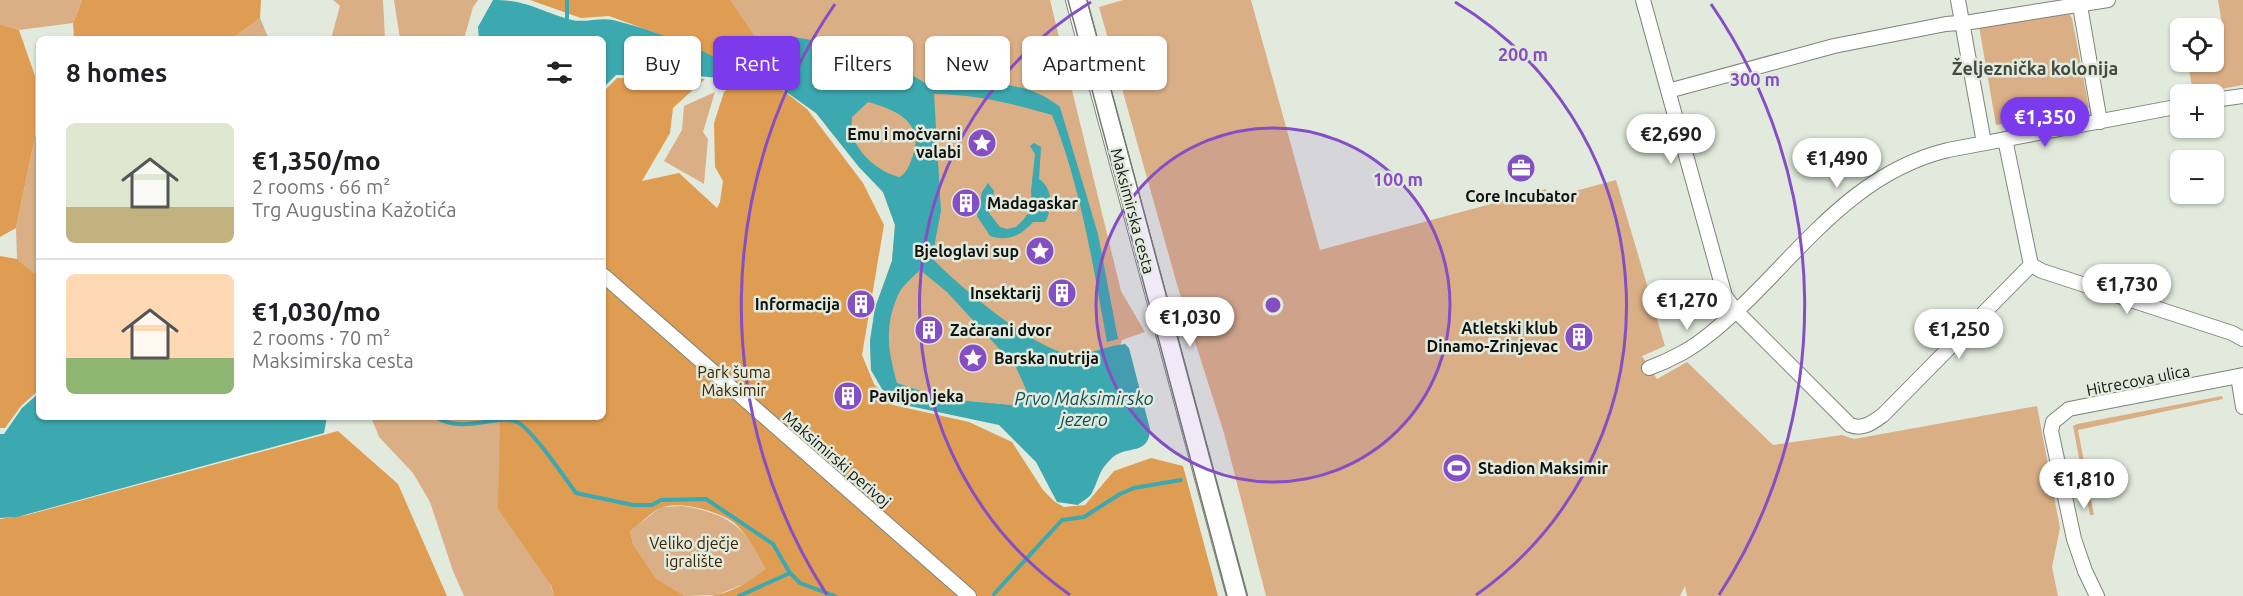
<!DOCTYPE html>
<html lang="en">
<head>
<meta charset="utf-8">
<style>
  :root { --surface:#fff; --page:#f6f6f6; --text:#202124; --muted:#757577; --line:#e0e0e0; --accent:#7c3aed }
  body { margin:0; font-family:Ubuntu,sans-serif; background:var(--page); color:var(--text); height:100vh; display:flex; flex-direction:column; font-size:22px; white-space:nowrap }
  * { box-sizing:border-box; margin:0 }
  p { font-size:20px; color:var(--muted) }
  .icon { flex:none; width:33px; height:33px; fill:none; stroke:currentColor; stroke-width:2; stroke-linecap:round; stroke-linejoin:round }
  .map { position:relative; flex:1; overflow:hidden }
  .panel { position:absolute; left:36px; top:36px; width:570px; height:384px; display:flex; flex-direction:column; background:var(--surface); border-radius:9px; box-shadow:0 2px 4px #0004 }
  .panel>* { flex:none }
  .banner { position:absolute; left:624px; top:36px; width:570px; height:54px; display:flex; gap:12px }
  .fabs { position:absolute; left:2170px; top:18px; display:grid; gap:12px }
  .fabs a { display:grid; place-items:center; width:54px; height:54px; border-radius:9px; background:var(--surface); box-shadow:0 2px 4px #0004; font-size:30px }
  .price { position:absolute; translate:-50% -51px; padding:0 14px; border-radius:21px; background:#fff; color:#222; font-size:20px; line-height:39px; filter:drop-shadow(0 2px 3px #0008) }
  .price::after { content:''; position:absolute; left:50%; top:36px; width:18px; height:14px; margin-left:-9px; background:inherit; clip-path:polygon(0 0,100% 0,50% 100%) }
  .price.current { background:var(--accent); color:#fff }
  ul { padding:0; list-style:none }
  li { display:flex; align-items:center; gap:18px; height:150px; padding:0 30px }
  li+li { border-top:2px solid var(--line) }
  li span { display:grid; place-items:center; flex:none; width:168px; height:120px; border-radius:9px; color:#555 }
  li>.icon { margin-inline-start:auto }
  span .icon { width:72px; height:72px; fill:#fffc; stroke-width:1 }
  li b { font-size:26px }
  h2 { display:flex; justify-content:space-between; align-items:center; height:72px; padding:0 30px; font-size:26px }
  .chip { padding:0 21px; border-radius:9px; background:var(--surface); box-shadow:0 2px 4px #0004; font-size:21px; line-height:54px }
  .chip.current { background:var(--accent); color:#fff }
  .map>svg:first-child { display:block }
  .green { fill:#daaf85 }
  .forest { fill:#df9c53 }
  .water { fill:#3ca8af; fill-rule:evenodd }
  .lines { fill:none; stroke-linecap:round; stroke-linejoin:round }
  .stream { stroke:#3ca8af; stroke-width:4 }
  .street-casing { stroke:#7d8479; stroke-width:16 }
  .secondary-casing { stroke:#7d8479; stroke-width:22 }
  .street { stroke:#fff; stroke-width:14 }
  .secondary { stroke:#fff; stroke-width:20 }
  .tram { stroke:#747971; stroke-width:1.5 }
  .ring { fill:none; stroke:#864ec5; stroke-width:3 }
  .labels { text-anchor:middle; stroke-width:5; stroke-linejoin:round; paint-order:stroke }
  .poi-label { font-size:16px; font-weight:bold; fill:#10130f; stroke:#e2eadd; text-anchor:end }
  .street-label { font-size:16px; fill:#10130f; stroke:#e2eadd }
  .park-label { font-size:16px; fill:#3d2302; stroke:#e2eadd }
  .neighbourhood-label { font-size:18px; font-weight:bold; fill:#444a40; stroke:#e2eadd }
  .water-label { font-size:18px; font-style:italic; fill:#104f53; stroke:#e2eadd }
  .centre { fill:#864ec5; stroke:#e2eadd; stroke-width:3 }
  .ring-label { font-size:18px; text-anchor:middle; font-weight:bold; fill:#864ec5; stroke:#e2eadd; stroke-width:5; stroke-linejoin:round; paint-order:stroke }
</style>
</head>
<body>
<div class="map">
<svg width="2243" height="596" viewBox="0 0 2243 596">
  <rect width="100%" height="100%" fill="#e2eadd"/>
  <path class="green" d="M0,0h82l-9,23 -54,7 -19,-6z
    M333,0h50l2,39h-54l9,-33z
    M394,0h84l-5,7 -9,32h-64z
    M718,0h332l71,291 24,41 -23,8 -3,9 -101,68 -72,-4 -46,-9 -18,-15 -11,-19 -1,-29 5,-33 17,-47 3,-36 -12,-33 -24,-25 -43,-54 -45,-32 1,-6z
    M1123,0h128l69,250 226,-61 3,9 67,-18 49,166 -23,10 15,23 30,-17 86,83 69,-10 12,4 183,-33 23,122 -8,39 6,29h-371l-2,-10 -5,10h-414l-42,-163 -46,-145 -79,-281z
    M2218,0h25v85l-50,9 -5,-32h26v-30l9,-2z
    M2068,12l4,6 17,90 -93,17 -17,-99z
    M260,18l9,21h-38z
    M715,92l-12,40 5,7 -4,45 -40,-23 18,-31 2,-24z
    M39,135v135l-5,3 -17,-14 -1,-31 19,-91z
    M2222,396l1,3 -145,31 16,85h-4l-17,-89 4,-2z
    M371,417h129l54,179h-90l-11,-25 -23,-69 -17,-29 -34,-36z
    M682,506c42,6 67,21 83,63l-14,12 -34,14 -32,1 -29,-16 -23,-36 -3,-13 31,-24z"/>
  <path class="forest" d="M82,0h179l-1,18 -29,21h-157l-1,-16z
    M530,0h200l42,62v13l-33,-2 -6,-6 -47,-23 -77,-28 -28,2z
    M0,24l19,6 16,46v61l-19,91 -16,9z
    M617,78l88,1 -32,29 -3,25 -28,48 37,-8 38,35 3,-6 3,-21 -8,-14 -1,-44 10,-31 8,-7 21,-5 18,1 36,28 56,74 21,42 -22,130 12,29 19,21 76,17 43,20 31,48 12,12 9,5 21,-2 29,-34 37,-13 32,8 35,130h-508c20,-2 40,-14 55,-27 -6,-15 -20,-38 -32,-47 -15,-11 -55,-22 -73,-14 -10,5 -20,16 -30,23l3,13 23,35 29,17h-131l-3,-11 -53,-76 2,-92h103v-325z
    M0,256l17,3 17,14 5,-3v120l-18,16 -16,22h-5z
    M338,431l60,53 49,112h-447v-77l27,-4z"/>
  <path class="water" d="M493,0c35,0 48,12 79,20 13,3 28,-3 41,0 33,8 101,31 126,53l-1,7 -50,-5h-72l-13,13v-49h-124l-1,-12z
    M794,37l75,13 58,34 19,4h18l12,-2 5,-4c33,4 52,4 79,25l38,127 20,105 -11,3c-14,-76 -26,-155 -55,-227 -38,-11 -78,-21 -118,-21l7,117 -9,47c24,26 105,94 139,96 19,1 35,-8 54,-10l4,4 21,81c-1,27 -22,16 -37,28 -15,14 -13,20 -21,36 -3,5 -10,8 -14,12l-21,-3 -21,-40 -37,-37 -99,-21 -18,-15 -11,-19 -1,-29 5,-33 17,-47 3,-36 -12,-33 -24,-25 -43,-54 -45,-32 1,-19zM868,102c29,8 58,21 44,56 -3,8 -5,14 -12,19 -19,-3 -45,-25 -48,-45 -1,-5 0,-11 0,-15zM920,270l27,22 69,75 12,27 -17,11 -67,-6 -47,-16c-9,-32 -13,-56 1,-88 4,-9 15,-18 22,-25z
    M1034,143l7,4 -2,32c14,9 14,30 6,43h-12c-11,13 -25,20 -43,14l-13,-20 5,-24 6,-9 6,8 -5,22 11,14 7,2 9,-2 8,-8 8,-12 -1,-16 4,-37 -5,-8z
    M39,393v24h288l-3,16 -307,84 -17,1v-84h4l18,-26z"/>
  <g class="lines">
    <path class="stream" d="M567,18v-18
      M739,76l32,2
      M436,417c27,18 63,-4 81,5 15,7 47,55 59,71l57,12h19l9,-5 45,-1 67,45 17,29 10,10 35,13
      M994,594l68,-74 22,-3 36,-23 14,-6 47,-8
      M739,596l51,-23"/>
    <g class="street-casing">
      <path id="street" d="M1643,0l82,296 11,15 114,114c13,5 22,-2 33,-10l148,-150
        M1958,0l26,143
        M2079,0l21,122
        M1668,91l166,-45 112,-22 25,-2 137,-22
        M2214,100l29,-4
        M2005,139l26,126
        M2031,265l11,6 190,62 11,6
        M603,275l366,321
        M1649,368c11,-4 22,-9 33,-15 22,-12 42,-31 61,-48 63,-61 114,-133 205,-155l233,-44
        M2238,376l5,31
        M2097,596l-12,-25 -11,-32 -23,-108 2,-9 16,-13 174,-34"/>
    </g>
    <g class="secondary-casing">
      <path id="secondary" d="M1076,0l161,596"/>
    </g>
    <use href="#street" class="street"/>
    <use href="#secondary" class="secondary"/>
    <path class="tram" d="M1068,0l159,596
      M1087,0l160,596"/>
  </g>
  <circle cx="1273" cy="305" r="177" fill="#864ec5" fill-opacity=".12"/>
  <g class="ring">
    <circle cx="1273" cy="305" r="177"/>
    <path d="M1070 595A354 354 0 0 1 1091 2M1455 2A354 354 0 0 1 1476 595"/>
    <path d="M827 595A532 532 0 0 1 835 4M1711 4A532 532 0 0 1 1719 595"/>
  </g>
  <defs>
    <g id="sight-disc" transform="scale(1.5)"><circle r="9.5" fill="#864ec5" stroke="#e2eadd"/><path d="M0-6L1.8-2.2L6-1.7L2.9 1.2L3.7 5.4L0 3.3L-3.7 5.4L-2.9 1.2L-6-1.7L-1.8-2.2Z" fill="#fff"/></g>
    <g id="office-disc" transform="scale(1.5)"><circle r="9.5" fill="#864ec5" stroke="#e2eadd"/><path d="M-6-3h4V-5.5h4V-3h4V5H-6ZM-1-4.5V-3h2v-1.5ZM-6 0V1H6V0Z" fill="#fff"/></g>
    <g id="building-disc" transform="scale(1.5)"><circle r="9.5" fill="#864ec5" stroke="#e2eadd"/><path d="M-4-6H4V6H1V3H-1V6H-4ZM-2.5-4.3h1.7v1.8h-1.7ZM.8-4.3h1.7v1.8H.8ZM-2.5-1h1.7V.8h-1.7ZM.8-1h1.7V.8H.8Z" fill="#fff"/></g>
    <g id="stadium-disc" transform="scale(1.5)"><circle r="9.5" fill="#864ec5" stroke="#e2eadd"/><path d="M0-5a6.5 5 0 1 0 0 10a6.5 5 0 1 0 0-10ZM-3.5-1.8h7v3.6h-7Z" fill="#fff"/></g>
  </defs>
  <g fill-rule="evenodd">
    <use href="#sight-disc" x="982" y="143"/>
    <use href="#office-disc" x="1521" y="168"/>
    <use href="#building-disc" x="966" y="203"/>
    <use href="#sight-disc" x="1040" y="251"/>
    <use href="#building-disc" x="1062" y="293"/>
    <use href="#building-disc" x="861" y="304"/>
    <use href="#building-disc" x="929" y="330"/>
    <use href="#building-disc" x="1579" y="337"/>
    <use href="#sight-disc" x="973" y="358"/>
    <use href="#building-disc" x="848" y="396"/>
    <use href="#stadium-disc" x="1457" y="468"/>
  </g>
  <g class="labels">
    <g class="poi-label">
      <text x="961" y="140">Emu i močvarni<tspan x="961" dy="18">valabi</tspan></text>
      <text x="1521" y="202" text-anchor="middle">Core Incubator</text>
      <text x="987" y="209" text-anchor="start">Madagaskar</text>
      <text x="1019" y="257">Bjeloglavi sup</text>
      <text x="1041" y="299">Insektarij</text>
      <text x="840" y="310">Informacija</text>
      <text x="1558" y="334">Atletski klub<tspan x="1558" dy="18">Dinamo-Zrinjevac</tspan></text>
      <text x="950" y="336" text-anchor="start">Začarani dvor</text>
      <text x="994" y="364" text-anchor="start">Barska nutrija</text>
      <text x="869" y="402" text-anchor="start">Paviljon jeka</text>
      <text x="1478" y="474" text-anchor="start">Stadion Maksimir</text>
    </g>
    <g class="street-label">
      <text transform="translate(1133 211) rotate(75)" y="6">Maksimirska cesta</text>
      <text transform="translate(2138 380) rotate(-11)" y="6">Hitrecova ulica</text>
      <text transform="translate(837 459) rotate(41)" y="6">Maksimirski perivoj</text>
    </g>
    <g class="park-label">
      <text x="734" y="378">Park šuma<tspan x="734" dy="18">Maksimir</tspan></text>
      <text x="694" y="549">Veliko dječje<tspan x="694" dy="18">igralište</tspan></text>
    </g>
    <g class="neighbourhood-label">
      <text x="2035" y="75">Željeznička kolonija</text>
    </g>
    <g class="water-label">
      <text x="1084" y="405">Prvo Maksimirsko<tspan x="1084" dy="21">jezero</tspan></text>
    </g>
  </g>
  <circle cx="1273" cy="305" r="9" class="centre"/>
  <g class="ring-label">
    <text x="1523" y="61">200 m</text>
    <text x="1755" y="86">300 m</text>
    <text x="1398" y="186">100 m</text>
  </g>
</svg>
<div class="fabs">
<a><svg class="icon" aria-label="locate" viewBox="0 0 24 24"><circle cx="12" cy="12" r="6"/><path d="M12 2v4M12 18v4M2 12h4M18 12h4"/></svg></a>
<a>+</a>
<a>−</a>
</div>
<b class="price current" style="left:2045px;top:148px">€1,350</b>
<b class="price" style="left:1671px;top:165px">€2,690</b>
<b class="price" style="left:1837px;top:189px">€1,490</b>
<b class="price" style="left:2127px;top:315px">€1,730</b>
<b class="price" style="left:1687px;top:331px">€1,270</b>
<b class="price" style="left:1190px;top:348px">€1,030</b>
<b class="price" style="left:1959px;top:360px">€1,250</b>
<b class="price" style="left:2084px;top:510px">€1,810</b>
<div class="banner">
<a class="chip">Buy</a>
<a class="chip current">Rent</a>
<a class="chip">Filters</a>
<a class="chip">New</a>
<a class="chip">Apartment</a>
</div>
<section class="panel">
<h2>8 homes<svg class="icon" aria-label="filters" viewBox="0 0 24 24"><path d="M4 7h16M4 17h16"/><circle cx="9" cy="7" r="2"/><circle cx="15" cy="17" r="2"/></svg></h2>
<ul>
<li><span style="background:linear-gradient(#dfe7d0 70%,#c2b280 0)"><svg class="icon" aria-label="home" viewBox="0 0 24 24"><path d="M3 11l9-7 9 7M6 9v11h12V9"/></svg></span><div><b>€1,350/mo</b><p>2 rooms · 66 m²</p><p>Trg Augustina Kažotića</p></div></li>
<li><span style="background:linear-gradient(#ffd9b3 70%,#8fb573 0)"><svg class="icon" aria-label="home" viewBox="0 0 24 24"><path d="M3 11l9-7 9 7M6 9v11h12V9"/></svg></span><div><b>€1,030/mo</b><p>2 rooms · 70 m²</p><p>Maksimirska cesta</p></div></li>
</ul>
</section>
</div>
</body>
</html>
